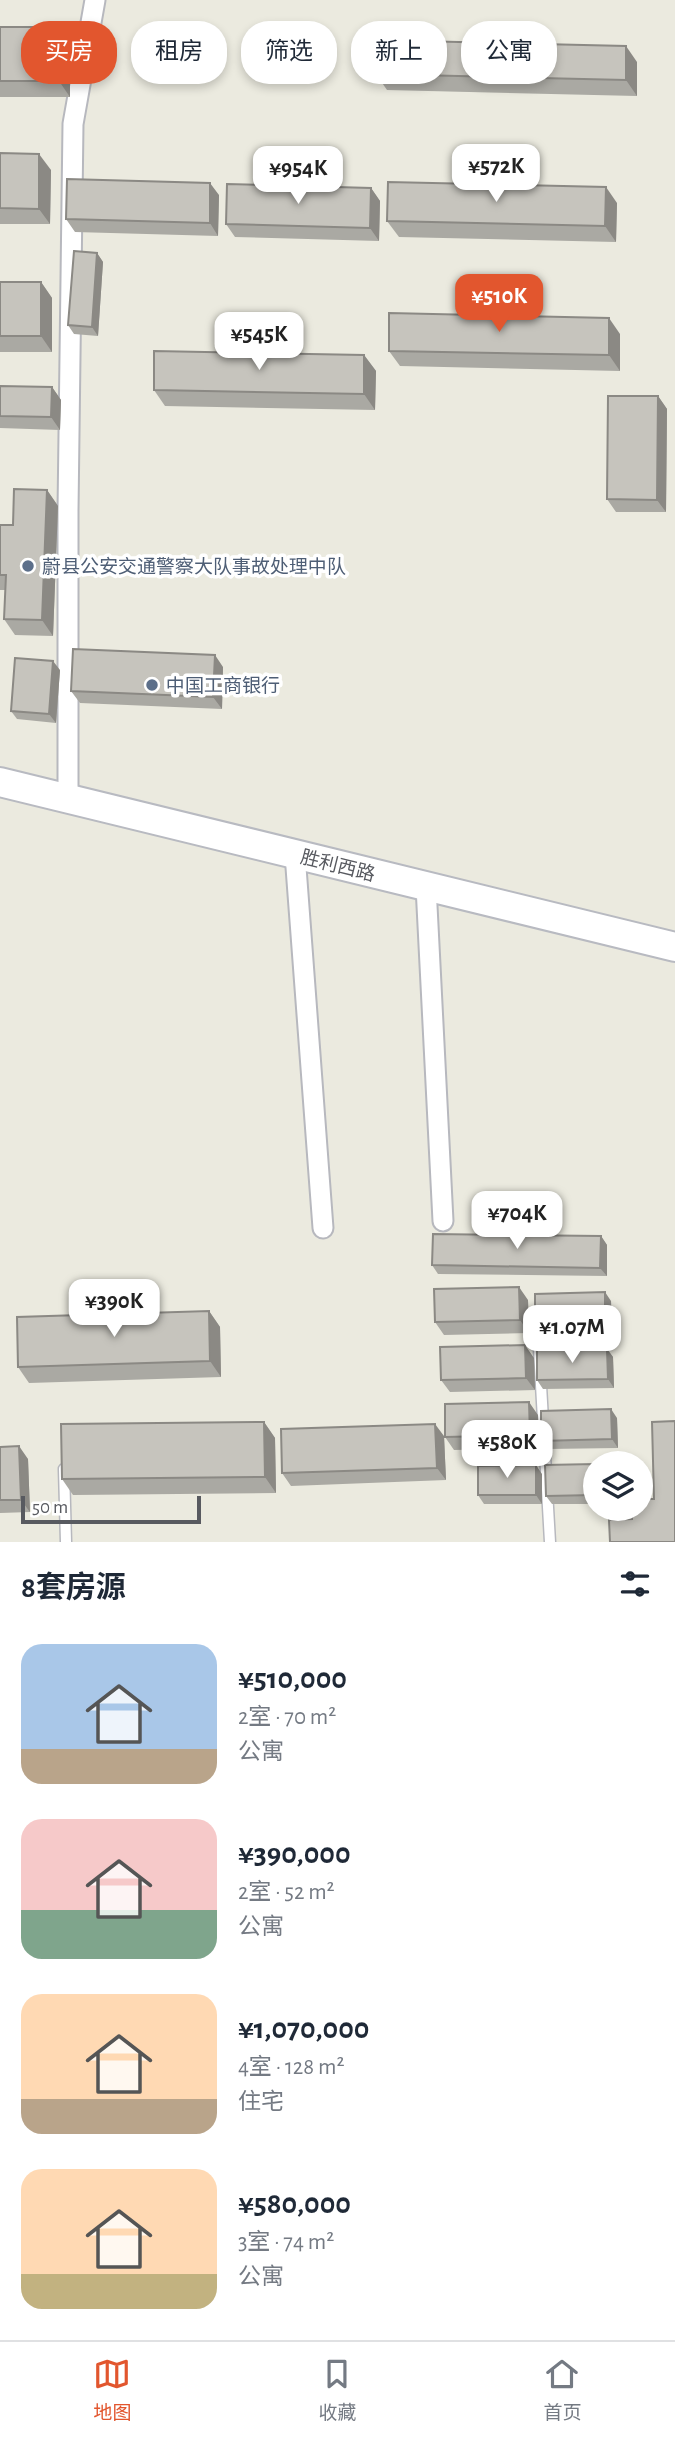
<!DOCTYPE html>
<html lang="zh">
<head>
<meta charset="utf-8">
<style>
  :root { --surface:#fff; --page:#f6f6f7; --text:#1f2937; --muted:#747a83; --line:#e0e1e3; --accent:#e2562e }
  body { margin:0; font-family:"Alegreya Sans","Noto Sans SC",sans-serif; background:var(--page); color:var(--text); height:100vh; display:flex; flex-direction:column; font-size:26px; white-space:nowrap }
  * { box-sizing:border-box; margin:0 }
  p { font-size:23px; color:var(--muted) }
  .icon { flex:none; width:38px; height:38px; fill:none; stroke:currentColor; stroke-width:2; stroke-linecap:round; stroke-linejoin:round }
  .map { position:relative; height:1542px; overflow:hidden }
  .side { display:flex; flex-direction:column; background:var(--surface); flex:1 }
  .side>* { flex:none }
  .guide { position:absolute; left:21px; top:21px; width:634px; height:63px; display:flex; gap:14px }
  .tools { position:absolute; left:583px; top:1451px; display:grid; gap:14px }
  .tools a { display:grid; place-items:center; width:70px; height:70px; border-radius:50%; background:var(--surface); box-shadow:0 4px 10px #0003; font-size:35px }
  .scale { position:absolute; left:21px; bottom:18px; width:180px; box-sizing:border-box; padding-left:7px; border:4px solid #585a60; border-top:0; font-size:19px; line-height:24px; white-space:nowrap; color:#585a60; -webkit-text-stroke:5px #fff; paint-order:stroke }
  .price { position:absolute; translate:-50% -60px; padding:0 16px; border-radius:14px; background:#fff; color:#222; font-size:23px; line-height:46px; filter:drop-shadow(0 2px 4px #0008) }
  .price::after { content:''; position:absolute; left:50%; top:42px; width:21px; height:16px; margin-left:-10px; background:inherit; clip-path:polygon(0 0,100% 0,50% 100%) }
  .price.on { background:var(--accent); color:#fff }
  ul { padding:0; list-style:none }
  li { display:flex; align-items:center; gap:21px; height:175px; padding:0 21px }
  li span { display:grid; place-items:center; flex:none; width:196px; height:140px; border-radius:21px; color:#555 }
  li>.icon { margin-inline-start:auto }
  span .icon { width:84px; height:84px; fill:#fffc; stroke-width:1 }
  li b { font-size:30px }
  h2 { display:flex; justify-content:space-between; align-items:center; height:84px; padding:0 21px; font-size:30px }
  .tag { padding:0 24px; border-radius:28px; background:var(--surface); box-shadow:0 4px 10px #0003; font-size:24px; line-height:63px }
  .tag.on { background:var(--accent); color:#fff }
  .tabs { display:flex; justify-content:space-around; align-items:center; height:98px; border-top:2px solid var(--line); background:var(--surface); font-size:19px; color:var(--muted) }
  .tabs a { display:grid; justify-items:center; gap:4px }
  .tabs .on { color:var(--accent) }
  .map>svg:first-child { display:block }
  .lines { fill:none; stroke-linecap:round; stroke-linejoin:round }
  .lane-casing { stroke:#b7b8be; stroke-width:13 }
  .street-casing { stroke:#b7b8be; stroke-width:23 }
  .secondary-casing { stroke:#b8bac1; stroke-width:32 }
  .lane { stroke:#fff; stroke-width:10 }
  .street { stroke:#fff; stroke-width:19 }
  .secondary { stroke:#fff; stroke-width:28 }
  .wall { fill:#aaa9a3 }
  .shaded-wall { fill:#8b8984 }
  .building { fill:#c6c4bd; stroke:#8b8984; stroke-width:2 }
  .service-dot { fill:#5c6f8a; stroke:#fff; stroke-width:2.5 }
  .labels { text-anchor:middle; stroke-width:7; stroke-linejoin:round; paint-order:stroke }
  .service-label { font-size:19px; fill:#4e5e75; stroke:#fff; text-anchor:start }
  .street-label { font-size:19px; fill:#585a60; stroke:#fff }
</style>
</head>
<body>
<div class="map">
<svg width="675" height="1542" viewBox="0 0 675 1542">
  <rect width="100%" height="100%" fill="#ebeadf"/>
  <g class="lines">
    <g class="lane-casing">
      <path id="lane" d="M537,1315l13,227
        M64,1469l2,73"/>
    </g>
    <g class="street-casing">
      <path id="street" d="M68,799v-288l5,-387 22,-124
        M295,854l28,374
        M426,886l17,335"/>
    </g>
    <g class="secondary-casing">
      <path id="secondary" d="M0,782l675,165"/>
    </g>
    <use href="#lane" class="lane"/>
    <use href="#street" class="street"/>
    <use href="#secondary" class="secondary"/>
  </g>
  <path class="wall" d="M0,27l70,16v54h-70z
    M637,62v34l-250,-6 -11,-16z
    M0,153l51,17 -1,54h-50z
    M371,188l9,13 -1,40 -144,-4 -9,-13z
    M219,195l-1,41 -143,-4 -9,-13z
    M617,203l-1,39 -217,-5 -12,-16z
    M97,253l6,9 -5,74 -24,-2 -6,-9z
    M0,282h41l11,16v54h-52z
    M620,334v37l-220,-5 -11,-15z
    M364,355l12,16 -1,39 -210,-4 -11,-16z
    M0,386l52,1 9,13 -1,30 -60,-2z
    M658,396l9,13 -1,103h-50l-9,-13z
    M47,490l11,16 -5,130 -38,-1 -11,-16 1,-29h-5v-65h13z
    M223,667l-1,42 -142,-6 -9,-12z
    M60,670l-4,53 -39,-4 -6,-8z
    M601,1236l6,9v31l-169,-2 -6,-9z
    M528,1300l1,33 -85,2 -9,-13z
    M611,1301l1,30 -71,2 -6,-9z
    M209,1311l11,16 1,50 -192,6 -11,-16z
    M607,1349l6,8 1,31 -71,1 -6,-9z
    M534,1358l1,32 -85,2 -9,-12z
    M538,1415l1,33 -85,2 -9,-13z
    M617,1418l1,30 -71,1 -6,-8z
    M264,1422l11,16 1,55 -203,2 -11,-16z
    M444,1436l2,44 -155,6 -9,-13z
    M0,1447l28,12 2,53 -30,1z
    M595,1464v40h-43l-6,-8z
    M542,1474v30h-58l-6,-9z"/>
  <path class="shaded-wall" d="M59,27l11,16v54l-11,-16z
    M626,46l11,16v34l-11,-16z
    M39,154l12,16 -1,54 -11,-15z
    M210,183l9,12 -1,41 -8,-13z
    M606,187l11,16 -1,39 -11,-16z
    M371,188l9,13 -1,40 -9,-13z
    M97,253l6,9 -5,74 -6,-9z
    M41,282l11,16v54l-11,-16z
    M609,318l11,16v37l-11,-16z
    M364,355l12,16 -1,39 -11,-16z
    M52,387l9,13 -1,30 -9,-13z
    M658,396l9,13 -1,103 -9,-12z
    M47,490l11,16 -5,130 -11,-16z
    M215,655l8,12 -1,42 -9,-12z
    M53,661l7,9 -4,53 -7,-9z
    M601,1236l6,9v31l-7,-8z
    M519,1287l9,13 1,33 -9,-13z
    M605,1292l6,9 1,30 -7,-8z
    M209,1311l11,16 1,50 -11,-16z
    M525,1345l9,13 1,32 -9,-12z
    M607,1349l6,8 1,31 -6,-9z
    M529,1402l9,13 1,33 -9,-13z
    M611,1409l6,9 1,30 -6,-9z
    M264,1422l11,16 1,55 -11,-16z
    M435,1424l9,12 2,44 -9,-12z
    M19,1446l9,13 2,53 -9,-12z
    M536,1465l6,9v30l-6,-9z"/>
  <path class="building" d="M0,27h59v54h-59z
    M377,40l249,6v34l-250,-6z
    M0,153l39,1v55l-39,-1z
    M67,179l143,4v40l-144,-4z
    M388,182l218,5 -1,39 -218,-5z
    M227,184l144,4 -1,40 -144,-4z
    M74,251l23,2 -5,74 -24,-2z
    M0,282h41v54h-41z
    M389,313l220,5v37l-220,-4z
    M154,351l210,4v39l-210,-4z
    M0,386l52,1 -1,30 -51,-1z
    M608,396h50l-1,104 -50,-1z
    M14,489l33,1 -5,130 -38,-1 2,-44h-6v-50h13z
    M73,649l142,6 -2,42 -142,-6z
    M15,658l38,3 -4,53 -38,-3z
    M433,1234l168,2 -1,32 -168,-3z
    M519,1287l1,33 -85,2 -1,-33z
    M605,1292v31l-70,1v-30z
    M209,1311l1,50 -192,6 -1,-50z
    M525,1345l1,33 -85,2 -1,-33z
    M607,1349l1,30 -71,1v-30z
    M529,1402l1,33 -85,2v-33z
    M611,1409l1,30 -71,2v-30z
    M675,1421v121h-65l-1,-22 23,-1v-11h8v-9h14l-2,-77z
    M264,1422l1,55 -203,2 -1,-55z
    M435,1424l2,44 -155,5 -1,-44z
    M19,1446l2,54h-21v-53z
    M595,1464v31l-49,1 -1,-31z
    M536,1465v30h-58v-29z"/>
  <g class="service-dot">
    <circle cx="28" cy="566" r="7"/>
    <circle cx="152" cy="685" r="7"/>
  </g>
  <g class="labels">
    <g class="service-label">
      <text x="42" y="573">蔚县公安交通警察大队事故处理中队</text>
      <text x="166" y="692">中国工商银行</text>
    </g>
    <g class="street-label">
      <text transform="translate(338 865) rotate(14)" y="7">胜利西路</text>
    </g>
  </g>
</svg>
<div class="tools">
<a><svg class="icon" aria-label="layers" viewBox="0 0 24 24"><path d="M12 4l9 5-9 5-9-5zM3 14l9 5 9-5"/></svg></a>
</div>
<div class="scale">50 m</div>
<b class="price" style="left:496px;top:204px">¥572K</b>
<b class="price" style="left:298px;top:206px">¥954K</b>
<b class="price on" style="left:499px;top:334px">¥510K</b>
<b class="price" style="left:259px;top:372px">¥545K</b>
<b class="price" style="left:517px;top:1251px">¥704K</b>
<b class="price" style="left:114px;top:1339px">¥390K</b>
<b class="price" style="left:572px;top:1365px">¥1.07M</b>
<b class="price" style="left:507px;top:1480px">¥580K</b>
<div class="guide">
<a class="tag on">买房</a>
<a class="tag">租房</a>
<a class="tag">筛选</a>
<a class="tag">新上</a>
<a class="tag">公寓</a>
</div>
</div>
<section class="side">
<h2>8套房源<svg class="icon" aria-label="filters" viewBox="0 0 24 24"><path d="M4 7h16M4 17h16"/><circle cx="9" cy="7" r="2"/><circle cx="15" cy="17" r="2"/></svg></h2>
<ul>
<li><span style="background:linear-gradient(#a9c7e8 75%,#b9a48a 0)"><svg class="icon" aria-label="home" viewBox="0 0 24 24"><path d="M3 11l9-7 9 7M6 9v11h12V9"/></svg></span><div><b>¥510,000</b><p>2室 · 70 m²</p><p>公寓</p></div></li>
<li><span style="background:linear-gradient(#f6c9c9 65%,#7fa58c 0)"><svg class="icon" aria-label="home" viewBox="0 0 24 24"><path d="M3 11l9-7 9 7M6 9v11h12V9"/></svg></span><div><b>¥390,000</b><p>2室 · 52 m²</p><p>公寓</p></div></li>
<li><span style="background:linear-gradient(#ffd9b3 75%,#b9a48a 0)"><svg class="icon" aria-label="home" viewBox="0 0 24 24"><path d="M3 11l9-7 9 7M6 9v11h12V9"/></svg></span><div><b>¥1,070,000</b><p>4室 · 128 m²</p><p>住宅</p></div></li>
<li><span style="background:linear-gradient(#ffd9b3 75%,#c2b280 0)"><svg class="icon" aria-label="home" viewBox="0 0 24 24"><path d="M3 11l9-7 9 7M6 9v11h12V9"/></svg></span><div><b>¥580,000</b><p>3室 · 74 m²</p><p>公寓</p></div></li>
</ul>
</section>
<nav class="tabs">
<a class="on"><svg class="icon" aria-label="map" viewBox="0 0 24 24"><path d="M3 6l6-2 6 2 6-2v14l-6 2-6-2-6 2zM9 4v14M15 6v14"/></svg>地图</a>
<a><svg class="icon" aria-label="saved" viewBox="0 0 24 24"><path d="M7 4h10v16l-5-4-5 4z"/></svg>收藏</a>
<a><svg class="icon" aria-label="home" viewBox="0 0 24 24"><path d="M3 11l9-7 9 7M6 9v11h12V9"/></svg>首页</a>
</nav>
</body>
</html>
